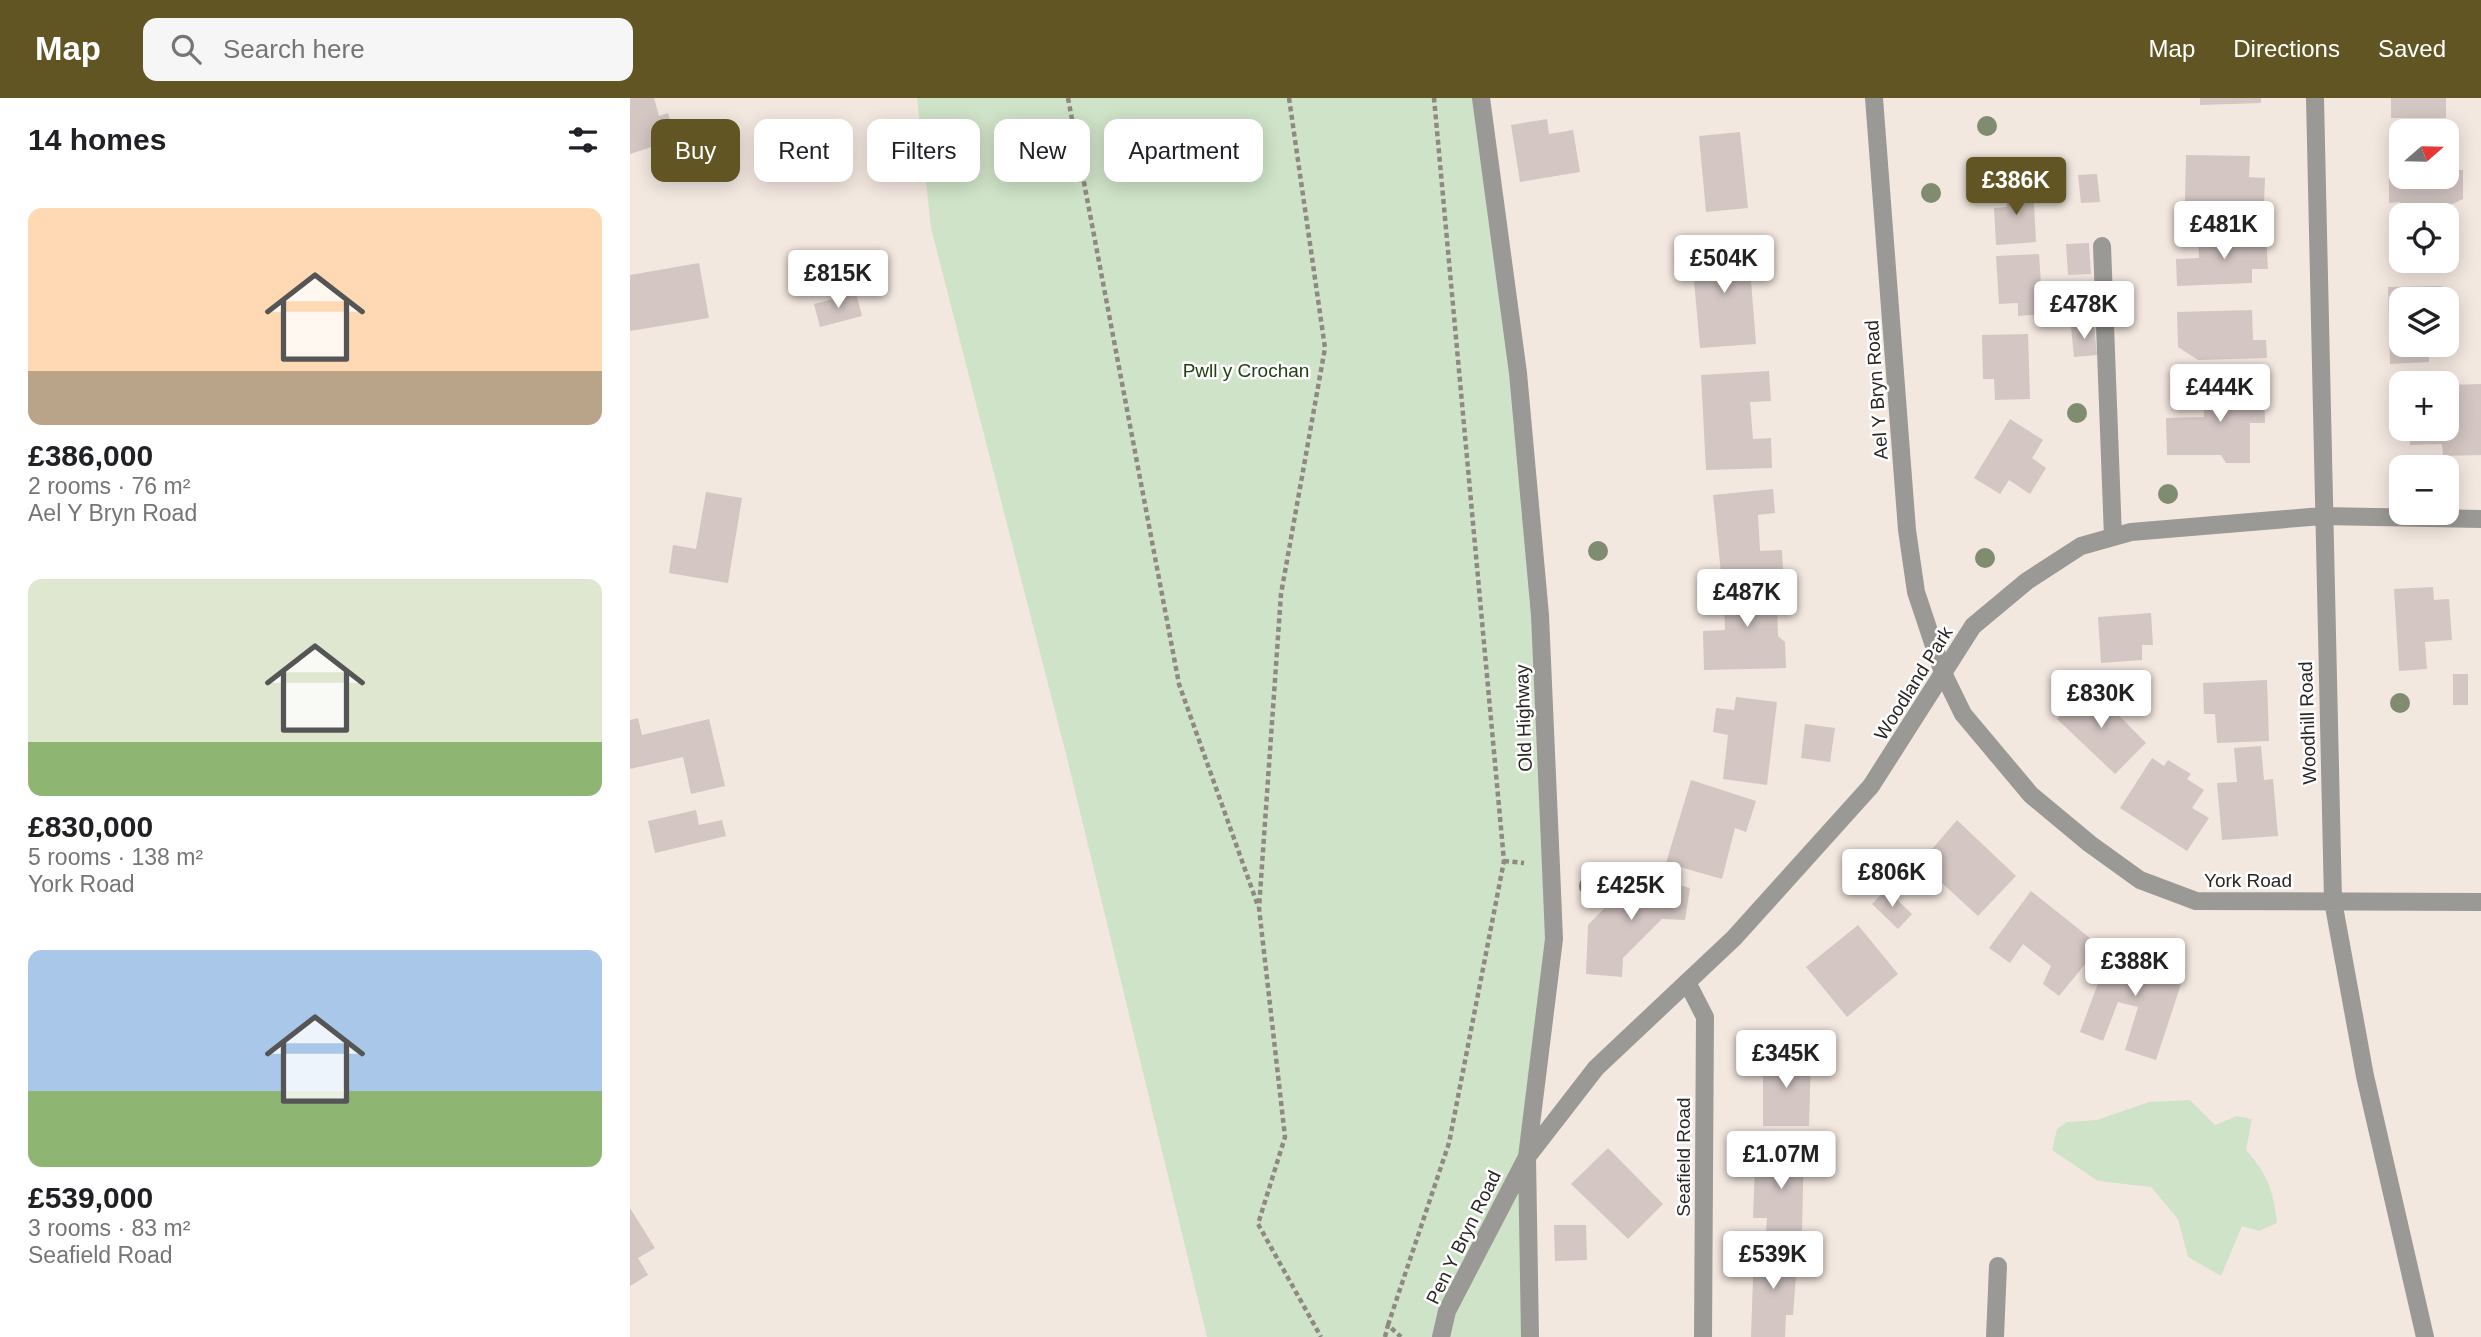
<!DOCTYPE html>
<html lang="en">
<head>
<meta charset="utf-8">
<style>
  :root { --surface:#fff; --page:#f6f6f6; --text:#202124; --muted:#757577; --accent:#615623 }
  body { margin:0; font-family:Helvetica,sans-serif; background:var(--page); color:var(--text); height:100vh; display:flex; flex-direction:column; font-size:26px; white-space:nowrap }
  * { box-sizing:border-box; margin:0 }
  p { font-size:23px; color:var(--muted) }
  .icon { flex:none; width:38px; height:38px; fill:none; stroke:currentColor; stroke-width:2; stroke-linecap:round; stroke-linejoin:round }
  .map { position:relative; flex:1; overflow:hidden }
  .drawer { display:flex; flex-direction:column; background:var(--surface); width:630px }
  .drawer>* { flex:none }
  .hud { position:absolute; left:21px; top:21px; width:665px; height:63px; display:flex; gap:14px }
  .needle { width:46px; rotate:70deg }
  .fabs { position:absolute; left:1759px; top:21px; display:grid; gap:14px }
  .fabs a { display:grid; place-items:center; width:70px; height:70px; border-radius:14px; background:var(--surface); box-shadow:0 4px 18px #0003; font-size:35px }
  .price { position:absolute; translate:-50% -60px; padding:0 16px; border-radius:7px; background:#fff; color:#222; font-size:23px; line-height:46px; filter:drop-shadow(0 2px 4px #0008) }
  .price::after { content:''; position:absolute; left:50%; top:42px; width:21px; height:16px; margin-left:-10px; background:inherit; clip-path:polygon(0 0,100% 0,50% 100%) }
  .price.current { background:var(--accent); color:#fff }
  ul { padding:0; list-style:none }
  li { display:grid; align-content:center; gap:14px; height:371px; padding:0 28px }
  li span { display:grid; place-items:center; height:217px; border-radius:14px; color:#555 }
  li>.icon { margin-inline-start:auto }
  span .icon { width:126px; height:126px; fill:#fffc; stroke-width:1 }
  li b { font-size:30px }
  h2 { display:flex; justify-content:space-between; align-items:center; height:84px; padding:0 28px; font-size:30px }
  .pill { padding:0 24px; border-radius:14px; background:var(--surface); box-shadow:0 4px 18px #0003; font-size:24px; line-height:63px }
  .pill.current { background:var(--accent); color:#fff }
  header { display:flex; align-items:center; gap:42px; box-sizing:border-box; height:98px; padding:0 35px; background:var(--accent); color:#fff }
  header strong { font-size:33px }
  nav { display:flex; gap:38px; margin-inline-start:auto; font-size:24px }
  .search { width:490px; height:63px; background:var(--page); display:flex; align-items:center; gap:18px; box-sizing:border-box; padding:0 24px; border-radius:14px; color:var(--muted); font-size:26px }
  main { display:flex; flex:1; min-height:0 }
  .map>svg:first-child { display:block }
  .green { fill:#cfe3c8 }
  .building { fill:#d3c6c3 }
  .lines { fill:none; stroke-linecap:round; stroke-linejoin:round }
  .path { stroke:#908883; stroke-width:4.5; stroke-dasharray:5 3.5; stroke-linecap:butt }
  .minor { stroke:#9b9995; stroke-width:18 }
  .tree { fill:#808c6f }
  .labels { text-anchor:middle; stroke-width:5; stroke-linejoin:round; paint-order:stroke }
  .park-label { font-size:19px; fill:#224113; stroke:#fff }
  .street-label { font-size:19px; fill:#2a2624; stroke:#fff }
</style>
</head>
<body>
<header>
<strong>Map</strong>
<div class="search"><svg class="icon" aria-label="search" viewBox="0 0 24 24"><circle cx="10" cy="10" r="6"/><path d="M15 15l6 6"/></svg>Search here</div>
<nav><a>Map</a><a>Directions</a><a>Saved</a></nav>
</header>
<main>
<section class="drawer">
<h2>14 homes<svg class="icon" aria-label="filters" viewBox="0 0 24 24"><path d="M4 7h16M4 17h16"/><circle cx="9" cy="7" r="2"/><circle cx="15" cy="17" r="2"/></svg></h2>
<ul>
<li><span style="background:linear-gradient(#ffd9b3 75%,#b9a48a 0)"><svg class="icon" aria-label="home" viewBox="0 0 24 24"><path d="M3 11l9-7 9 7M6 9v11h12V9"/></svg></span><div><b>£386,000</b><p>2 rooms · 76 m²</p><p>Ael Y Bryn Road</p></div></li>
<li><span style="background:linear-gradient(#dfe7d0 75%,#8fb573 0)"><svg class="icon" aria-label="home" viewBox="0 0 24 24"><path d="M3 11l9-7 9 7M6 9v11h12V9"/></svg></span><div><b>£830,000</b><p>5 rooms · 138 m²</p><p>York Road</p></div></li>
<li><span style="background:linear-gradient(#a9c7e8 65%,#8fb573 0)"><svg class="icon" aria-label="home" viewBox="0 0 24 24"><path d="M3 11l9-7 9 7M6 9v11h12V9"/></svg></span><div><b>£539,000</b><p>3 rooms · 83 m²</p><p>Seafield Road</p></div></li>
</ul>
</section>
<div class="map">
<svg width="1851" height="1239" viewBox="0 0 1851 1239">
  <rect width="100%" height="100%" fill="#f3e8e0"/>
  <path class="green" d="M287,0h564l37,275 36,566 -35,265 11,133h-323l-141,-583 -135,-526z
    M1560,1002l25,25 22,-9 15,3 -6,31c22,25 27,40 31,73l-18,8 -17,-5 -21,50 -33,-19 -10,-38 -27,-32 -53,-6 -46,-31 5,-21 10,-7 30,-2 52,-18z"/>
  <path class="building" d="M0,0h24l5,18 9,-3 8,26 -46,15z
    M1570,0h61v5l-61,2z
    M1761,0h55v20h-55z
    M917,21l2,15 24,-4 7,42 -60,10 -9,-57z
    M1110,34l8,76 -42,4 -7,-76z
    M1556,57l64,1 -1,21 16,1 -1,25 -79,-2z
    M1759,71h12v8h45v-7h17v29l-13,6v39h-4v-29h-46v-13l-11,1z
    M1467,76l3,28 -19,1 -3,-28z
    M1403,87l3,57 -40,3 -2,-37 13,-1 -1,-21z
    M1636,138l2,33h-16v14l-75,3 -1,-27 23,-1 -1,-20z
    M1118,145l8,101 -56,4 -9,-101z
    M1459,145l2,31 -23,1 -2,-31z
    M1409,156l4,60 -25,2v-13l-19,1 -3,-48z
    M69,165l10,55 -79,13v-56z
    M1812,188v13h-41v46h43v4l-15,1v12l-39,2 -2,-77z
    M226,195l6,23 -42,11 -6,-23z
    M1622,212l1,30h13l1,18 -69,2 -20,-13 -1,-35z
    M1464,227l3,30 -23,2 -3,-30z
    M1398,236l2,65 -35,1 -1,-21h-11l-1,-44z
    M1139,273l2,30 -21,1 3,37 18,-1 1,30 -66,2 -5,-95z
    M1634,286l1,39h-15v40h-24l-5,-8h-54l-1,-37 38,-1 -1,-32z
    M1851,286v71l-38,1 -1,-12 -32,1v-16h36v-44z
    M1380,321l33,21 -11,18 14,10 -16,26 -21,-14 -9,14 -26,-16z
    M1143,391l2,24 -17,2 2,36 22,-1 1,22 -62,1 -8,-78z
    M76,394l36,6 -14,85 -59,-10 4,-28 23,4z
    M1146,481l2,57 7,6 1,26 -82,2 -1,-39 22,-1 -2,-49z
    M1803,489l1,13 15,-1 3,41 -27,2 2,27 -28,2 -5,-82z
    M1521,515l2,32h-11v15l-41,3 -3,-46z
    M1823,576h15v31h-15z
    M1637,582l2,61 -52,2 -2,-29h-11l-1,-31z
    M1459,587l57,58 -31,31 -58,-55z
    M1106,599l41,5 -10,83 -44,-6 5,-44 -15,-3 3,-24 18,2z
    M8,620l4,17 67,-16 16,67 -34,8 -8,-37 -53,12v-49z
    M1175,626l30,4 -5,34 -29,-4z
    M1631,648l3,34 9,-1 5,57 -56,4 -5,-57 20,-1 -3,-34z
    M1522,660l12,8 4,-6 23,14 -4,5 17,11 -12,18 17,10 -22,33 -67,-43z
    M1061,682l65,21 -10,31 -11,-4 -13,51 -56,-16z
    M66,712l3,15 23,-5 4,16 -71,17 -7,-32z
    M1327,722l59,56 -38,40 -58,-53z
    M1007,776l53,14 -5,32 -23,-1 -39,39 -1,19 -36,-3 2,-49z
    M1256,791l26,25 -14,15 -26,-25z
    M1401,793l69,55 -41,50 -16,-12 8,-18 -28,-22 -13,19 -21,-15z
    M1228,827l40,49 -51,43 -41,-50z
    M1483,845l73,26 -30,91 -31,-10 13,-43 -20,-5 -15,39 -23,-9z
    M1133,956l48,3 -2,69h-46z
    M1150,1045l24,1 -2,89 -36,-2 1,-13h-14l2,-54h24z
    M978,1050l55,56 -35,35 -57,-55z
    M0,1110l25,40 -17,10 10,17 -18,11z
    M924,1127h32l1,35 -32,1z
    M1124,1150l44,3 -5,64h-7l-1,22h-34z"/>
  <g class="lines">
    <path class="path" d="M438,0l111,586 79,222
      M659,0l36,250 -44,246 -22,314 26,229 -27,87 63,113
      M874,763l20,2
      M758,1227l61,-182 55,-282 -70,-763
      M755,1239l3,-12 13,12"/>
    <path class="minor" d="M851,0l37,275 22,242 11,252 3,72 -27,218 3,180
      M1244,0l33,432 9,62 27,81 20,41 68,81 59,49 50,36 56,21 285,1
      M1685,0l18,803 32,175 60,261
      M1472,148l11,291
      M1057,884l18,35 -2,320
      M811,1239l6,-26 80,-154 69,-89 138,-130 137,-152 102,-160 54,-45 54,-35 50,-14 191,-16 159,3
      M1365,1239l3,-71"/>
  </g>
  <g class="tree">
    <circle cx="1357" cy="28" r="10"/>
    <circle cx="1301" cy="95" r="10"/>
    <circle cx="1447" cy="315" r="10"/>
    <circle cx="1538" cy="396" r="10"/>
    <circle cx="968" cy="453" r="10"/>
    <circle cx="1355" cy="460" r="10"/>
    <circle cx="1770" cy="605" r="10"/>
    <circle cx="959" cy="788" r="10"/>
  </g>
  <g class="labels">
    <g class="park-label">
      <text x="616" y="279">Pwll y Crochan</text>
    </g>
    <g class="street-label">
      <text transform="translate(1246 292) rotate(-94)" y="7">Ael Y Bryn Road</text>
      <text transform="translate(1283 585) rotate(-58)" y="7">Woodland Park</text>
      <text transform="translate(893 620) rotate(-92)" y="7">Old Highway</text>
      <text transform="translate(1677 625) rotate(-92)" y="7">Woodhill Road</text>
      <text x="1618" y="789">York Road</text>
      <text transform="translate(1053 1059) rotate(-90)" y="7">Seafield Road</text>
      <text transform="translate(833 1139) rotate(-64)" y="7">Pen Y Bryn Road</text>
    </g>
  </g>
</svg>
<div class="fabs">
<a><svg class="needle" viewBox="-14 -14 28 28"><path d="M0-13l5 13h-10z" fill="#e53935"/><path d="M0 13l5-13h-10z" fill="#757577"/></svg></a>
<a><svg class="icon" aria-label="locate" viewBox="0 0 24 24"><circle cx="12" cy="12" r="6"/><path d="M12 2v4M12 18v4M2 12h4M18 12h4"/></svg></a>
<a><svg class="icon" aria-label="layers" viewBox="0 0 24 24"><path d="M12 4l9 5-9 5-9-5zM3 14l9 5 9-5"/></svg></a>
<a>+</a>
<a>−</a>
</div>
<b class="price current" style="left:1386px;top:119px">£386K</b>
<b class="price" style="left:1594px;top:163px">£481K</b>
<b class="price" style="left:1094px;top:197px">£504K</b>
<b class="price" style="left:208px;top:212px">£815K</b>
<b class="price" style="left:1454px;top:243px">£478K</b>
<b class="price" style="left:1590px;top:326px">£444K</b>
<b class="price" style="left:1117px;top:531px">£487K</b>
<b class="price" style="left:1471px;top:632px">£830K</b>
<b class="price" style="left:1262px;top:811px">£806K</b>
<b class="price" style="left:1001px;top:824px">£425K</b>
<b class="price" style="left:1505px;top:900px">£388K</b>
<b class="price" style="left:1156px;top:992px">£345K</b>
<b class="price" style="left:1151px;top:1093px">£1.07M</b>
<b class="price" style="left:1143px;top:1193px">£539K</b>
<div class="hud">
<a class="pill current">Buy</a>
<a class="pill">Rent</a>
<a class="pill">Filters</a>
<a class="pill">New</a>
<a class="pill">Apartment</a>
</div>
</div>
</main>
</body>
</html>
